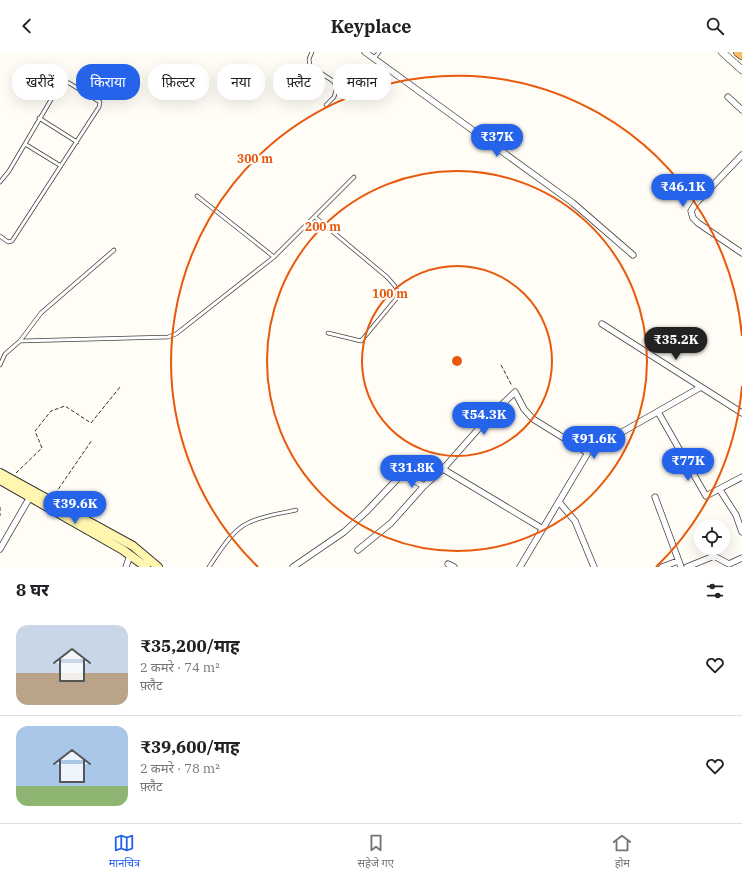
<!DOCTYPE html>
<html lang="hi">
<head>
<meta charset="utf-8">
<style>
  :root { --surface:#fff; --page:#f6f6f6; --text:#202124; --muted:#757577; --line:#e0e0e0; --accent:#2563eb }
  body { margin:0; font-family:"IBM Plex Serif","Noto Sans Devanagari",serif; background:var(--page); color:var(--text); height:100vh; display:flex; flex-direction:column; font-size:15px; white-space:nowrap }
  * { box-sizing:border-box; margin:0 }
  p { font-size:13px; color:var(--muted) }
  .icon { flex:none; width:22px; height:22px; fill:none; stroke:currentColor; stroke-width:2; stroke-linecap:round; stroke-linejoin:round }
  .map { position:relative; height:515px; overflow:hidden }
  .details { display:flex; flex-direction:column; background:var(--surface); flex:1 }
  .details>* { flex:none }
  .hud { position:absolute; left:12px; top:12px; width:400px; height:36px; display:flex; gap:8px }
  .fabs { position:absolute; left:694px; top:467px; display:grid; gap:8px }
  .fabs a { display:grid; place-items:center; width:36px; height:36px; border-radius:50%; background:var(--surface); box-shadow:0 4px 16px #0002; font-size:20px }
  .price { position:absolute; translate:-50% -34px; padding:0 9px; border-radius:14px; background:var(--accent); color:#fff; font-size:13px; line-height:26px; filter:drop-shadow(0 1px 2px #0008) }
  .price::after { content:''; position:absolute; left:50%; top:24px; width:12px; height:9px; margin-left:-6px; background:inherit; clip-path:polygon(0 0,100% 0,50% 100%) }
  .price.selected { background:#222; color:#fff }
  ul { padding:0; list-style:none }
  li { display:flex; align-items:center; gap:12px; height:100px; padding:0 16px }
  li+li { border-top:1px solid var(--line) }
  li span { display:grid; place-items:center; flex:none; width:112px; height:80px; border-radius:12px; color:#555 }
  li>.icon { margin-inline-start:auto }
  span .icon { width:48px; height:48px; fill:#fffc; stroke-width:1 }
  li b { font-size:17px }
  h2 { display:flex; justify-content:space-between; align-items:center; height:48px; padding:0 16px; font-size:17px }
  .tag { padding:0 14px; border-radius:16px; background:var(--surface); box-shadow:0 4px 16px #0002; font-size:14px; line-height:36px }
  .tag.selected { background:var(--accent); color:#fff }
  header { display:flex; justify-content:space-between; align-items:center; height:52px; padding:0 16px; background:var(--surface); font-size:18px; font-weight:700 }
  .tabs { display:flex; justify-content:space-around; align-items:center; height:56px; border-top:1px solid var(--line); background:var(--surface); font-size:11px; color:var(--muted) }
  .tabs a { display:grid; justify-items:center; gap:2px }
  .tabs .selected { color:var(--accent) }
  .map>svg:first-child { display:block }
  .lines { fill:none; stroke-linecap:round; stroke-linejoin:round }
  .service-casing { stroke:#444; stroke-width:4.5 }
  .minor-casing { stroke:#444; stroke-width:7 }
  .tertiary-casing { stroke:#444; stroke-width:8 }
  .secondary-casing { stroke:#333; stroke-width:10 }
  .trunk-casing { stroke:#222; stroke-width:10 }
  .path { stroke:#333; stroke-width:1; stroke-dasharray:4 2; stroke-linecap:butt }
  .service { stroke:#fff; stroke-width:3 }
  .minor { stroke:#fff; stroke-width:5.5 }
  .tertiary { stroke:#fff; stroke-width:7 }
  .secondary { stroke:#fff6b0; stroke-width:8 }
  .trunk { stroke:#f7bc64; stroke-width:9 }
  .ring { fill:none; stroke:#e8590c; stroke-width:2 }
  .centre { fill:#e8590c; stroke:#fff; stroke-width:2 }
  .ring-label { font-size:12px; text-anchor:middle; font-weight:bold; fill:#e8590c; stroke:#fff; stroke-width:4; stroke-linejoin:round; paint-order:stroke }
</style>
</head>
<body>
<header><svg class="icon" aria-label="back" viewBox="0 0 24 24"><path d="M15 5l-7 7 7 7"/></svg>Keyplace<svg class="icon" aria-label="search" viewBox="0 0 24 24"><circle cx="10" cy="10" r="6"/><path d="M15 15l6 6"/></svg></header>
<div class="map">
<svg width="742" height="515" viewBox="0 0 742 515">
  <rect width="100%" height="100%" fill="#fffdf5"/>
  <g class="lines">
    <g class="service-casing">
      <path id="service" d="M312,0l-3,7 1,7 23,15 4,6 -3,10 -8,8
        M375,5l4,-5
        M39,66l38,24
        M25,92l36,22
        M0,130l9,-11 53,-90 7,2 31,19 -1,5 -87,134 -4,1 -8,-6
        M197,144l77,61
        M315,165l72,60 8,9 3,7 -2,6 -35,42 -33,-8
        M20,289l148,-4 8,-3 98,-77 80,-80
        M0,313l5,-11 15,-13 21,-28 73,-63
        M209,515c9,-13 18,-29 31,-39 14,-11 39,-14 56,-18"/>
    </g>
    <g class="minor-casing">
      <path id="minor" d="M365,0l208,151 60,52
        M728,45l14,13
        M742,103l-46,48 -5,8 2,7 5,5 44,30
        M602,272l140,89
        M658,360l48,84 36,-19
        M443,417l45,-51 27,-26 9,17 9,10 55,34
        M720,438l16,25 6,17
        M655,445l26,70
        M559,450l16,19 19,46
        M0,497l30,-52
        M358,498l33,-27 33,-37
        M448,512l6,3
        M126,515l4,-12
        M293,515l51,-35 22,-20 36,-38 22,12 19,-17 100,60
        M520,515l69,-116 112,-64
        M662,515l16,-6
        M687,515l27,-11 15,8 13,-6"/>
    </g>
    <g class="tertiary-casing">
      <path id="tertiary" d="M722,0l20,18"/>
    </g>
    <g class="secondary-casing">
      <path id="secondary" d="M0,421l133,73 25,21
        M0,428l123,70 23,17"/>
    </g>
    <g class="trunk-casing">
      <path id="trunk" d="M738,0l4,3"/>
    </g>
    <path class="path" d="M501,313l11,21
      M16,421l26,-25 -7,-17 16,-20 14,-5 26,17 29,-36
      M55,442l37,-54
      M0,455v9"/>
    <use href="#service" class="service"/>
    <use href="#minor" class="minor"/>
    <use href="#tertiary" class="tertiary"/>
    <use href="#secondary" class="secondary"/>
    <use href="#trunk" class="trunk"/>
  </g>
  <g class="ring">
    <circle cx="457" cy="309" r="95"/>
    <circle cx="457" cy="309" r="190"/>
    <path d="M742 334A286 286 0 0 1 656 515M258 515A286 286 0 1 1 742 284"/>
  </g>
  <circle cx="457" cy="309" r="6" class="centre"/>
  <g class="ring-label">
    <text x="255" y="111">300 m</text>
    <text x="323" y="179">200 m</text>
    <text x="390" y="246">100 m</text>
  </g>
</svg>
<div class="fabs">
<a><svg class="icon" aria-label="locate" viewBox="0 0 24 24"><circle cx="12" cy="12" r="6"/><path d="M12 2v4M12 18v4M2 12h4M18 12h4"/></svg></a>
</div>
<b class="price" style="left:497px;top:106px">₹37K</b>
<b class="price" style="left:683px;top:156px">₹46.1K</b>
<b class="price selected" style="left:676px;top:309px">₹35.2K</b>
<b class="price" style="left:484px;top:384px">₹54.3K</b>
<b class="price" style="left:594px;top:408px">₹91.6K</b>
<b class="price" style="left:688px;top:430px">₹77K</b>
<b class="price" style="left:412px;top:437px">₹31.8K</b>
<b class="price" style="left:75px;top:473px">₹39.6K</b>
<div class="hud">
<a class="tag">खरीदें</a>
<a class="tag selected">किराया</a>
<a class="tag">फ़िल्टर</a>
<a class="tag">नया</a>
<a class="tag">फ़्लैट</a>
<a class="tag">मकान</a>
</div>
</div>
<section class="details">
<h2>8 घर<svg class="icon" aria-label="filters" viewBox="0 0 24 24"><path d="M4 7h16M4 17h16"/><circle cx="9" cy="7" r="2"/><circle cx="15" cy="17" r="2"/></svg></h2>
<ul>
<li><span style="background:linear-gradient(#c9d6e8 60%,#b9a48a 0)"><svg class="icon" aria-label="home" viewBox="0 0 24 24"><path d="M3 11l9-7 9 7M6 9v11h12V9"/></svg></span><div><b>₹35,200/माह</b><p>2 कमरे · 74 m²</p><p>फ़्लैट</p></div><svg class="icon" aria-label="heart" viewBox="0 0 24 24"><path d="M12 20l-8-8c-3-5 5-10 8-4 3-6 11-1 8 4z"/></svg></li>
<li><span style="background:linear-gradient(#a9c7e8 75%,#8fb573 0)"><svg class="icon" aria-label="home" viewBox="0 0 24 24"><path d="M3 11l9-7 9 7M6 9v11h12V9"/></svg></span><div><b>₹39,600/माह</b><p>2 कमरे · 78 m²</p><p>फ़्लैट</p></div><svg class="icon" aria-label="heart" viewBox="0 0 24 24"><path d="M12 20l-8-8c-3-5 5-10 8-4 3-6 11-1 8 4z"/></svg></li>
</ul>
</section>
<nav class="tabs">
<a class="selected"><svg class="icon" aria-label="map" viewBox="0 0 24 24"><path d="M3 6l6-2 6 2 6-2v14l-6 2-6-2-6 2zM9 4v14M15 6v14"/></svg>मानचित्र</a>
<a><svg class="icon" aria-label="saved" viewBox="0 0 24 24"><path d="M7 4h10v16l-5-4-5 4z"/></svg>सहेजे गए</a>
<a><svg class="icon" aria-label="home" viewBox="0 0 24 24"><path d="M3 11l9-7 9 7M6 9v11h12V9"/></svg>होम</a>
</nav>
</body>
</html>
